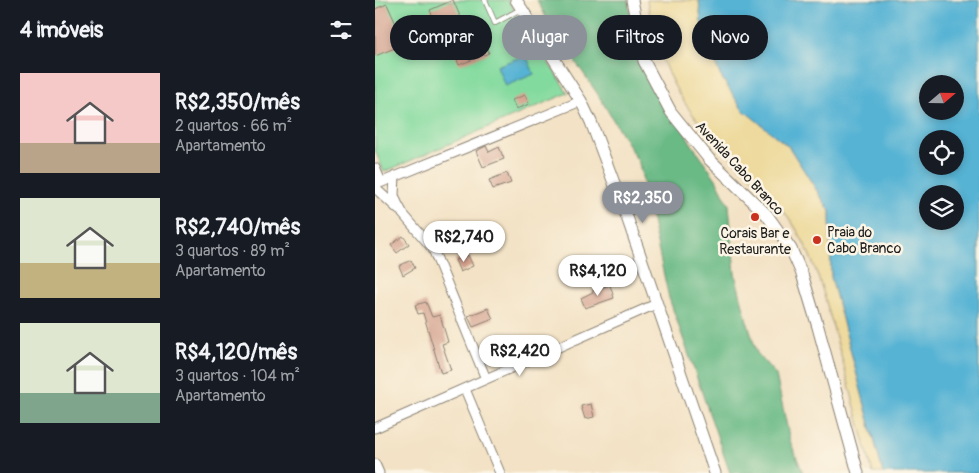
<!DOCTYPE html>
<html lang="pt">
<head>
<meta charset="utf-8">
<style>
  :root { --surface:#171b24; --page:#20242c; --text:#f1f3f6; --muted:#9ea1a6; --accent:#8c9099 }
  body { margin:0; font-family:Pangolin,sans-serif; background:var(--page); color:var(--text); height:100vh; display:flex; flex-direction:column; font-size:19px; white-space:nowrap }
  * { box-sizing:border-box; margin:0 }
  p { font-size:16px; color:var(--muted) }
  .icon { flex:none; width:28px; height:28px; fill:none; stroke:currentColor; stroke-width:2; stroke-linecap:round; stroke-linejoin:round }
  .map { position:relative; flex:1; overflow:hidden }
  .sheet { display:flex; flex-direction:column; background:var(--surface); width:375px }
  .sheet>* { flex:none }
  .guide { position:absolute; left:15px; top:15px; width:475px; height:45px; display:flex; gap:10px }
  .needle { width:32px; rotate:70deg }
  .controls { position:absolute; left:544px; top:75px; display:grid; gap:10px }
  .controls a { display:grid; place-items:center; width:45px; height:45px; border-radius:50%; background:var(--surface); box-shadow:0 2px 8px #0003; font-size:25px }
  .price { position:absolute; translate:-50% -42px; padding:0 11px; border-radius:18px; background:#fff; color:#222; font-size:16px; line-height:32px; filter:drop-shadow(0 1px 2px #0008) }
  .price::after { content:''; position:absolute; left:50%; top:30px; width:15px; height:11px; margin-left:-8px; background:inherit; clip-path:polygon(0 0,100% 0,50% 100%) }
  .price.active { background:var(--accent); color:#fff }
  ul { padding:0; list-style:none }
  li { display:flex; align-items:center; gap:15px; height:125px; padding:0 20px }
  li span { display:grid; place-items:center; flex:none; width:140px; height:100px; border-radius:0px; color:#555 }
  li>.icon { margin-inline-start:auto }
  span .icon { width:60px; height:60px; fill:#fffc; stroke-width:1 }
  li b { font-size:21px }
  h2 { display:flex; justify-content:space-between; align-items:center; height:60px; padding:0 20px; font-size:21px }
  .chip { padding:0 18px; border-radius:22px; background:var(--surface); box-shadow:0 2px 8px #0003; font-size:18px; line-height:45px }
  .chip.active { background:var(--accent); color:#fff }
  main { display:flex; flex:1; min-height:0 }
  .map>svg:first-child { display:block }
  .green { fill:#83da9f; stroke:#507b5e }
  .forest { fill:#6aba86; stroke:#436b51 }
  .sand { fill:#eeda9e; stroke:#857b5d }
  .water { fill:#56b3d4; stroke:#396878; fill-rule:evenodd }
  .building { fill:#d4a18e }
  .lines { fill:none; stroke-linecap:round; stroke-linejoin:round }
  .service-casing { stroke:#887f70; stroke-width:6 }
  .minor-casing { stroke:#887f70; stroke-width:11 }
  .tertiary-casing { stroke:#887f70; stroke-width:13 }
  .service { stroke:#fff; stroke-width:4.5 }
  .minor { stroke:#fff; stroke-width:9 }
  .tertiary { stroke:#fff; stroke-width:11 }
  .poi-dot { fill:#c8321e; stroke:#fcf5e5; stroke-width:2 }
  .labels { text-anchor:middle; stroke-width:5; stroke-linejoin:round; paint-order:stroke }
  .street-label { font-size:14px; fill:#1c1c1c; stroke:#fcf5e5 }
  .poi-label { font-size:14px; fill:#1c1c1c; stroke:#fcf5e5; text-anchor:start }
</style>
</head>
<body>
<main>
<section class="sheet">
<h2>4 imóveis<svg class="icon" aria-label="filters" viewBox="0 0 24 24"><path d="M4 7h16M4 17h16"/><circle cx="9" cy="7" r="2"/><circle cx="15" cy="17" r="2"/></svg></h2>
<ul>
<li><span style="background:linear-gradient(#f6c9c9 70%,#b9a48a 0)"><svg class="icon" aria-label="home" viewBox="0 0 24 24"><path d="M3 11l9-7 9 7M6 9v11h12V9"/></svg></span><div><b>R$2,350/mês</b><p>2 quartos · 66 m²</p><p>Apartamento</p></div></li>
<li><span style="background:linear-gradient(#dfe7d0 65%,#c2b280 0)"><svg class="icon" aria-label="home" viewBox="0 0 24 24"><path d="M3 11l9-7 9 7M6 9v11h12V9"/></svg></span><div><b>R$2,740/mês</b><p>3 quartos · 89 m²</p><p>Apartamento</p></div></li>
<li><span style="background:linear-gradient(#dfe7d0 70%,#7fa58c 0)"><svg class="icon" aria-label="home" viewBox="0 0 24 24"><path d="M3 11l9-7 9 7M6 9v11h12V9"/></svg></span><div><b>R$4,120/mês</b><p>3 quartos · 104 m²</p><p>Apartamento</p></div></li>
</ul>
</section>
<div class="map">
<svg width="604" height="473" viewBox="0 0 604 473">
  <rect width="100%" height="100%" fill="#fcf5e5"/>
  <filter id="ink" filterUnits="userSpaceOnUse"><feTurbulence type="fractalNoise" baseFrequency=".02" numOctaves="2"/><feDisplacementMap in="SourceGraphic" scale="10" xChannelSelector="R" yChannelSelector="G"/><feConvolveMatrix kernelMatrix="1 2 1 2 8 2 1 2 1" color-interpolation-filters="sRGB"/></filter>
  <filter id="wash" filterUnits="userSpaceOnUse"><feTurbulence type="fractalNoise" baseFrequency=".0096" numOctaves="4" result="noise"/><feDisplacementMap in="SourceGraphic" scale="20" xChannelSelector="R" yChannelSelector="G"/><feGaussianBlur stdDeviation="1.12" result="paint"/><feColorMatrix in="noise" values="0 0 0 0 0 0 0 0 0 0 0 0 0 0 0 0 0 1.4 0 .05"/><feComposite in="paint" operator="in"/></filter>
  <g filter="url(#wash)">
    <rect width="100%" height="100%" fill="#f3e2c5"/>
    <path class="green" d="M0,0h133l60,93 -184,79 -9,-22z"/>
    <path class="forest" d="M162,0h91l9,53 54,90 25,36 13,26 6,69 12,47 10,32 19,22 14,66 13,32h-73l-61,-175 -30,-135 -42,-70 -48,-70z"/>
    <path class="sand" d="M272,0h52l2,21 19,54 23,34 46,38 41,64 1,66 52,196h-10c-12,-43 -23,-86 -35,-128 -11,-40 -21,-83 -43,-118 -17,-27 -41,-47 -64,-70 -50,-49 -72,-87 -84,-157z"/>
    <path class="water" d="M324,0h280v473h-96l-52,-196 -1,-66 -41,-64 -47,-38 -22,-34 -19,-54zM552,84h28v27h-28zM552,139h28v27h-28zM552,194h28v27h-28z
      M151,55l8,19 -29,12 -8,-20z"/>
    <g id="blocks">
      <path class="building" d="M78,0l14,32 12,-5 10,26 -30,12 -15,-37 -6,2 -8,-20z
        M12,4l18,40 -30,12v-47z
        M150,95l4,9 -13,5 -4,-9z
        M111,146l3,6 10,-5 5,12 -21,8 -7,-16z
        M132,173l4,10 -18,6 -4,-9z
        M28,236l6,8 -12,9 -6,-8z
        M93,255l5,11 -13,6 -5,-12z
        M36,260l4,8 -12,7 -4,-9z
        M235,285l4,13 -29,10 -4,-10 12,-6v-2z
        M51,302l6,15 8,-2 8,27 -6,2 9,26 -10,3 -18,-60 -5,1 -3,-9z
        M113,308l5,11 -20,8 -5,-11z
        M216,404l3,13 -9,2 -4,-13z"/>
    </g>
  </g>
  <g filter="url(#ink)">
    <use href="#blocks" fill-opacity="0" stroke="#887f70" stroke-width="1"/>
    <g class="lines">
      <g class="service-casing">
        <path id="service" d="M110,0l10,23 26,-14"/>
      </g>
      <g class="minor-casing">
        <path id="minor" d="M0,168l6,14
          M20,176l-1,19 3,8 6,11 30,35 53,130
          M0,185l206,-84
          M0,188l24,22
          M90,389l35,84
          M0,428l281,-124
          M0,464l4,9"/>
      </g>
      <g class="tertiary-casing">
        <path id="tertiary" d="M141,0l65,101 10,21 37,98 87,253
          M257,0l12,61 27,51 38,47 58,56 24,34 11,25 16,53 40,146"/>
      </g>
      <use href="#service" class="service"/>
      <use href="#minor" class="minor"/>
      <use href="#tertiary" class="tertiary"/>
    </g>
  </g>
  <g class="poi-dot">
    <circle cx="380" cy="217" r="5"/>
    <circle cx="442" cy="240" r="5"/>
  </g>
  <g class="labels">
    <g class="street-label">
      <text transform="translate(365 168) rotate(47)" y="5">Avenida Cabo Branco</text>
    </g>
    <g class="poi-label">
      <text x="452" y="237">Praia do<tspan x="452" dy="16">Cabo Branco</tspan></text>
      <text x="380" y="238" text-anchor="middle">Corais Bar e<tspan x="380" dy="16">Restaurante</tspan></text>
    </g>
  </g>
</svg>
<div class="controls">
<a><svg class="needle" viewBox="-14 -14 28 28"><path d="M0-13l5 13h-10z" fill="#e53935"/><path d="M0 13l5-13h-10z" fill="#9ea1a6"/></svg></a>
<a><svg class="icon" aria-label="locate" viewBox="0 0 24 24"><circle cx="12" cy="12" r="6"/><path d="M12 2v4M12 18v4M2 12h4M18 12h4"/></svg></a>
<a><svg class="icon" aria-label="layers" viewBox="0 0 24 24"><path d="M12 4l9 5-9 5-9-5zM3 14l9 5 9-5"/></svg></a>
</div>
<b class="price active" style="left:268px;top:224px">R$2,350</b>
<b class="price" style="left:89px;top:263px">R$2,740</b>
<b class="price" style="left:223px;top:297px">R$4,120</b>
<b class="price" style="left:145px;top:377px">R$2,420</b>
<div class="guide">
<a class="chip">Comprar</a>
<a class="chip active">Alugar</a>
<a class="chip">Filtros</a>
<a class="chip">Novo</a>
</div>
</div>
</main>
</body>
</html>
